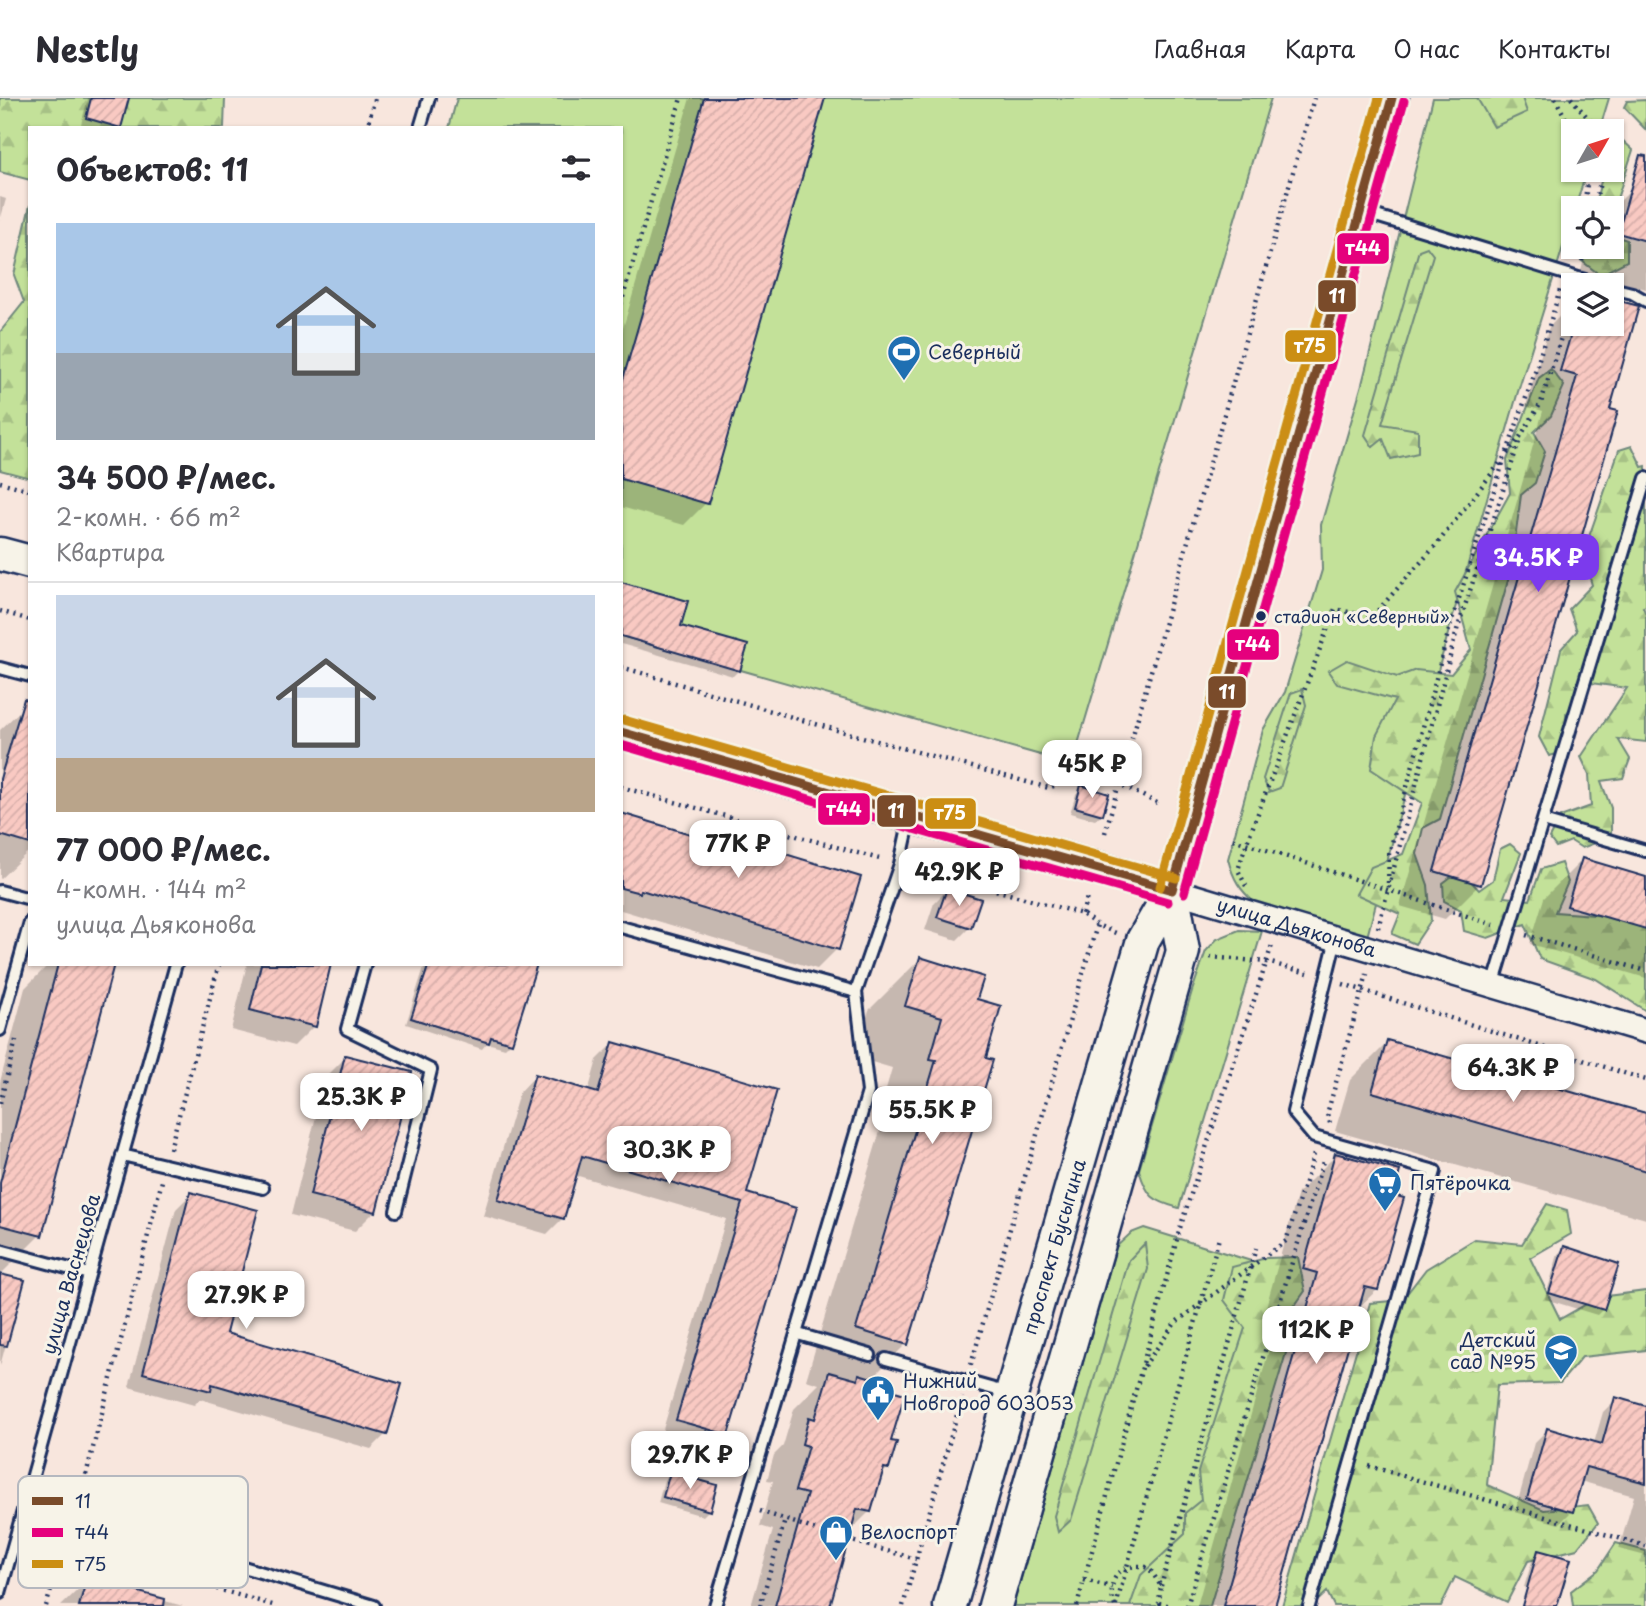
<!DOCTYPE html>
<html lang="ru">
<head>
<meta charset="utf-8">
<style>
  :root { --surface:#fff; --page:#f7f7f7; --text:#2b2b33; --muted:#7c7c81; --line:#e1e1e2; --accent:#7c3aed }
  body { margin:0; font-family:"Playpen Sans",sans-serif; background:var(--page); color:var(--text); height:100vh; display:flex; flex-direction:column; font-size:26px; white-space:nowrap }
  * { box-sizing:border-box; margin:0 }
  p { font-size:23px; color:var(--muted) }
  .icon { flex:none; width:38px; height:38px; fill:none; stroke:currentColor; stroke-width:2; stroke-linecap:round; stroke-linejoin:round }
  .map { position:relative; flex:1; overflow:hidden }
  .sheet { position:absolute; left:28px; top:28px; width:595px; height:840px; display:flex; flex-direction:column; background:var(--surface); border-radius:0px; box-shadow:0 2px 5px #0004 }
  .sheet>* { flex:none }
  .needle { width:46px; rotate:51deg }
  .fabs { position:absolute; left:1561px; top:21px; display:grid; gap:14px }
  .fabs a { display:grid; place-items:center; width:63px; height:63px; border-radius:0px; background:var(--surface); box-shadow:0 2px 5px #0004; font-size:35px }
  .price { position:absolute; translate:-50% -60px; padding:0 16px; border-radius:14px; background:#fff; color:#222; font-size:23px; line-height:46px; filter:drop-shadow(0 2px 4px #0008) }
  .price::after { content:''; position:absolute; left:50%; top:42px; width:21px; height:16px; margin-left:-10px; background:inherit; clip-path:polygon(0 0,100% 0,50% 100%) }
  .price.on { background:var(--accent); color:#fff }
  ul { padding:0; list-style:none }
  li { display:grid; align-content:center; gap:14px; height:371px; padding:0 28px }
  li+li { border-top:2px solid var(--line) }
  li span { display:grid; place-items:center; height:217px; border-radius:0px; color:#555 }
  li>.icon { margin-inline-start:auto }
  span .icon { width:126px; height:126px; fill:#fffc; stroke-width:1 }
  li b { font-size:30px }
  h2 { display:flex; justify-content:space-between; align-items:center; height:84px; padding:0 28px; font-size:30px }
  header { display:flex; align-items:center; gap:42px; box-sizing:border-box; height:98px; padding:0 35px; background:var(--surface); border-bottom:2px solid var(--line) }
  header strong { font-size:33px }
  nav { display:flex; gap:38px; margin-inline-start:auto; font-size:24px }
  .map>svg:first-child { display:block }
  .green { fill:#c3e199; stroke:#6f887c; stroke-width:2 }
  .forest { fill:url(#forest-firs); stroke:#6f887c; stroke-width:2 }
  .shadow { fill:#0003 }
  .building { fill:url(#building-hatch); stroke:#1b2f5e; stroke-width:2 }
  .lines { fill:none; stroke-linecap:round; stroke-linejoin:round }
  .service-casing { stroke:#1b2f5e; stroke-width:16 }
  .minor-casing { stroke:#1b2f5e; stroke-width:28 }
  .secondary-casing { stroke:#1b2f5e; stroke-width:37 }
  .path { stroke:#1b2f5e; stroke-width:4.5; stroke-dasharray:2 5; stroke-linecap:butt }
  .service { stroke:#f7f3e8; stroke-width:10 }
  .minor { stroke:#f7f3e8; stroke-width:23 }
  .secondary { stroke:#f7f3e8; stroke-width:32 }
  .bus-1-casing { stroke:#f7f3e8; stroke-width:14 }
  .bus-2-casing { stroke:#f7f3e8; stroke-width:14 }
  .bus-3-casing { stroke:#f7f3e8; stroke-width:14 }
  .bus-1 { stroke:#7a4b2a; stroke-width:9 }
  .bus-2 { stroke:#e5007d; stroke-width:9 }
  .bus-3 { stroke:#cb8e13; stroke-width:9 }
  .bus-dot { fill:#1b2f5e; stroke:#f7f3e8; stroke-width:2.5 }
  .labels { text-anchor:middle; stroke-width:6; stroke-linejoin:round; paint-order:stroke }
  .bus-label { font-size:17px; fill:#1b2f5e; stroke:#f7f3e8; text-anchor:start }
  .poi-label { font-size:19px; fill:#1b2f5e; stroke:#f7f3e8; text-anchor:start }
  .street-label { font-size:19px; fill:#1b2f5e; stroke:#f7f3e8 }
  .key { fill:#f7f3e8; stroke:#b5b8bf; stroke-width:2 }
  .key-label { font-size:19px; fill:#1b2f5e }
  .line-badge { stroke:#f7f3e8; stroke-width:2.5 }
  .badge-label { font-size:19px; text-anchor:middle; font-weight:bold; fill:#fff }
</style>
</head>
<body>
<header>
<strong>Nestly</strong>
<nav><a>Главная</a><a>Карта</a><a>О нас</a><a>Контакты</a></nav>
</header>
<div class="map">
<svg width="1646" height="1508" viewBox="0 0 1646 1508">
  <defs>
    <pattern id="forest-firs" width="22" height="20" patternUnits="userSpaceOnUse" patternTransform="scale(1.75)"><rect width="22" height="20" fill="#c3e199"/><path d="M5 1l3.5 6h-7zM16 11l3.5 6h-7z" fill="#a7c186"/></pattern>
    <pattern id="building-hatch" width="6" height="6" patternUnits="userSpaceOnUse" patternTransform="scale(1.75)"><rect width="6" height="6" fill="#f9c9c2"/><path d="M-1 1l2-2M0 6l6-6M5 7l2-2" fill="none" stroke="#d5ada9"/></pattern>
  </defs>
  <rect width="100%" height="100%" fill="#f8e6dd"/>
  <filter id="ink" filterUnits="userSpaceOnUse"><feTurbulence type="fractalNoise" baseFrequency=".0143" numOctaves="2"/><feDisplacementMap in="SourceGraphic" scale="14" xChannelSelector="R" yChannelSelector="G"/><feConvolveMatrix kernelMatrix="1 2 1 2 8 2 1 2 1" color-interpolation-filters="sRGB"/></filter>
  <g filter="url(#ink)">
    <path class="green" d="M457,0h814l-199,666 -451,-128v-508h-172z
      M1433,0h176l-10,33h-26v39h14l-12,38h-2v7l-56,180 -67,231 -83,311 -112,-34c-15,-13 -22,-24 -27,-44l35,-129 22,-38 37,-122 -1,-45 41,-141z
      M1239,832l23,1 -83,277c-26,-7 -32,-11 -40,-38l53,-179 14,-40 11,-12z
      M1144,1130l133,41 -100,337h-164l103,-359 15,-14z"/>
    <path class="forest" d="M0,0h225l-1,30h-194v52l-30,-8z
      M1477,0h45l5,14 -33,15z
      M1646,2v30l-22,-23 3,-6z
      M1620,40l13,12 -21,64v-6h-18l10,-38h8v-22z
      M30,107v273l-30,-8v-138l24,-30 -10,-27z
      M1612,137l15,5v21l-27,14 -22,-17 5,-11h29z
      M1427,149l6,8 -51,169 36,6v23l-27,6 -8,-20 -10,8 -8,-12 54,-185z
      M1551,271l13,17 -13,30 -17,16 11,19 -10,32 -14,12 -10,75 -71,249 -17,9 -6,26 11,31 3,35 -16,24 -23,-10 8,-20 -44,-20 15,-27 32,-13 19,-51 -51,-34 5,-33 19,-36 -58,-16 -9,-13 19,-11 50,17 19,-7 35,4 20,-24 -16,-58 55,-99 -3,-33 32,-82z
      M1632,348l10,21 4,-1v140l-3,1 3,7v128l-28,-3 12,20 -7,19 -22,3 10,27v29l-29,11 -11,-7 -15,6 -7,-9 11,-21 31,-11 -2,-32 -8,-17 46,-69 -36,-5 -25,31 3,37 -20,5 -10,-19 22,-88 16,-18 -8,-22 23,-24 -9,-31 36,-104z
      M1302,591l4,16 -26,83 -11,4 -6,-13 28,-86z
      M1510,746l11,9 -17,44 26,3 11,-31 20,-6 7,19 -13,30 82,6 9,6v87l-50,-32 -56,-20 -15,-35 -37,14 -24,-7 -3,-21 -17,-9 -1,-18 17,-13 19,20 14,-10 7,-31z
      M1547,1106l20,6 4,24 -41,24 30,61 39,-22 47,-6v59l-64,7 -22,26 -63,2 -10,100 57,25 44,-5 10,18 -21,26 -49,12 -21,41 -52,-25 -14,29h-107l-7,-14 -15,14h-30l88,-303 32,-3 24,-31 49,-30 47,5z
      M1145,1145l3,26 -77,251 -13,12 -4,-16 75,-256z
      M1298,1159l7,34 -19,27v35l-76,253h-80l11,-31 44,-41v-21l16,-13 -3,-28 47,-144 -21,-28 8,-33 34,-9z
      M1616,1445l30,8v55h-73l-2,-15 27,-21z"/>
    <path class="shadow" d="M88,0h39l-8,29 -24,1 -14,-4z
      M690,0h133l-117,405 -22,22 -63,-18v-172z
      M1631,92l15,4v95l-65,-18 6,-24h25v-38z
      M0,99l6,2 -6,22z
      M1612,202l25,8 -157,576 -35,35 -45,-13 143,-495 -17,-5 23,-79 24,-24v21h39z
      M621,485l58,44 60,43 -6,6 -112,-32z
      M23,610l7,2v140l-30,29v-149z
      M1082,689l20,27 -7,6 -25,-7 6,-19z
      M621,717l73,22 6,-7 137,119 -20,20 -196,-59z
      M1582,762l64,19v99l-116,-34 14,-46z
      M947,792l23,37 -13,13 -32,-10 9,-27z
      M920,861l55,41 -69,344 -35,35 18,63 -1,26 -9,9 -10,35 -20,20 -21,74h-77l22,-76 -13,-4 13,-45 -6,-1 7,-25 9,-9 11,-37 25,-25 -13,-4 80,-269 -6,-1 12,-42 -37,-11 14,-47z
      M49,866h63l-72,271 -40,40v-193l25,-94z
      M247,866h83l-16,62 -20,20 -63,-16z
      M425,866h111l-25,78 -6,6 -18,-5 -5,6 -76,-25z
      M1388,944l258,73v104l-311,-88 15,-51z
      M613,946l132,150 -19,240 -16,16 -49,-14 65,-217 -151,-44 -12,43 -16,16 -64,-18 36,-123 16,-17 53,16 9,-32z
      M346,959l29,154 -20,20 -64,-16 35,-138z
      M1336,1057l55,41 -14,94 -21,20 -83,296h-76l83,-295 -14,-4 32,-114z
      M191,1096l33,140 162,100 -15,15 -171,-50 -6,6 -65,-18 47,-178z
      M1564,1150l39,61 -6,6 -52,-16 13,-45z
      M0,1178l23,6 -23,84z
      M1616,1301l30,8v149l-27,-7 15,-53 -54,-15 -8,30 -13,13 -44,-12 19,-69 13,-13 47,13 9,-31z
      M670,1376l39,36 -6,6 -45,-13 6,-23z
      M1539,1454l15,44 -30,-9 9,-29z
      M88,1482l95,26h-122z"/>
    <path class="building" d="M91,0h38l-8,30 -35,-10z
      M704,0h121l-117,406 -87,-25v-93z
      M1640,57l6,1v85l-28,-8z
      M1612,201l27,7 -29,103 8,2 -137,474 -47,-14 143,-495 -17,-5 14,-47h38z
      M621,484l67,19 -7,25 67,19 -8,26 -119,-35z
      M24,601l6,1v144l-30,-9v-56z
      M1081,687l28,9 -6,21 -28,-8z
      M621,715l76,23 3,-8 161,49 -22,73 -198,-60 -1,3 -19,-5z
      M1582,760l64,19v52l-79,-23z
      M947,790l34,11 -10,29 -34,-11z
      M920,859l64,20 -7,22 24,7 -15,52 7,2 -85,285 -52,-16 80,-269 -6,-1 12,-42 -37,-11z
      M58,866h56l-72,272 -42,-11v-42z
      M261,866h70l-15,63 -66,-17z
      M429,866h108l-25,79 -21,-6 -2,6 -78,-25z
      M1387,942l259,73v58l-274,-79z
      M613,944l164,48 -30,103 49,15 -68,227 -52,-15 66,-217 -160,-47 -18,63 -66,-19 37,-126 63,19z
      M345,957l67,17 -36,140 -66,-17z
      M1335,1055l65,18 -7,24 11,3 -26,92 -13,-3 -90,319h-52l94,-333 -14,-4z
      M190,1094l68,18 -32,123 176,51 -15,51 -175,-51 -1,7 -68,-18z
      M1564,1148l55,18 -15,46 -55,-17z
      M0,1176l25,6 -18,66 -7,-1z
      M829,1274l29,8 1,-6 13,4 10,3 -1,6 24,7 -14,47 6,1 -8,27 -5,-1 -13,44 -14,-3 -27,97h-55l32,-112 -12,-3 13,-45 -6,-2 7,-27 6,2z
      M1615,1299l31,9v77l-60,-16 -13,45 -46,-13 20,-71 55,16z
      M670,1374l47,13 -7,26 -47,-14z
      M1538,1452l33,9 -14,47h-35z
      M87,1480l78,21 -1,7h-85z"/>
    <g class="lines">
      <g class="service-casing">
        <path id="service" d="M420,30l9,-30
          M1363,114l238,73
          M1612,190l20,5 14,8
          M0,570l30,8
          M1543,723l103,30
          M0,793l30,8
          M621,829l235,65
          M365,866l-18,65 84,41 -35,141
          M1493,888l153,-508
          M0,932l30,-108
          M122,1057l141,33
          M0,1152l89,24
          M798,1236l72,21
          M886,1261l122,34
          M25,1404l349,104
          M0,1495l176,-629
          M715,1508l153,-514 -12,-100 44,-128 10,-46
          M1309,1508l126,-435 -121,-34 -21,-25 43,-173"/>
      </g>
      <g class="minor-casing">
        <g id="minor">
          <path id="s1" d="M1172,792l474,141"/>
        </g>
      </g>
      <g class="secondary-casing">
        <g id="secondary">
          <path d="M0,456l30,8"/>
          <path d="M621,634l289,84 185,51 77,23"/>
          <path id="s2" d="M950,1508l193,-666 29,-50 220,-792"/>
          <path d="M995,1508l188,-655 -11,-61"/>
        </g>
      </g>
      <path class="path" d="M1555,0l18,34
        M1571,0l28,33
        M367,30l8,-30
        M1584,110l3,-24 -3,-14
        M1594,110l9,-38
        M1569,161l4,-14
        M1582,163l3,-14
        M621,206l60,-206
        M1507,354l28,-80 25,-82
        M0,384l30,8
        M0,513l30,9
        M621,569l205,60 223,61 36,-15 34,11 40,20
        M621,689l262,73
        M1105,735l209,-735
        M1233,741l261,86
        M915,770l167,46 15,11 19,8
        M1388,785l1,-29 61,-228 54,-166
        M1246,788l-8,-16 8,-25 89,-236 37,8 65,-73 83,-107 21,-34 32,-105
        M1082,816l6,-20
        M1378,830l79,-298 62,-188
        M1526,837l120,36
        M1210,859l57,5 41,11
        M1343,886l303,96
        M0,1005l16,-63
        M1330,1025l-3,-9 40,-140
        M170,1051l49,-185
        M971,1267l126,-440
        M1144,1268l32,-44 110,-81 28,-87
        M1369,1368l277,80
        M79,1404l83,-321
        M760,1413l59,20
        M35,1438l241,70
        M834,1438l82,23
        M1084,1482l28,7
        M1161,1488l95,-338
        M1159,1505l12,3
        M46,1508l23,-73
        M760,1508l25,-86
        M903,1508l59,-209
        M1077,1508l103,-378 92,-283
        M1115,1508c-8,-19 -1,-39 22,-40 4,0 7,0 11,2 5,4 9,13 13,18l-2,17 -3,3
        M1116,1508l103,-368
        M1187,1508l137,-448"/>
      <use href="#service" class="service"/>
      <use href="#minor" class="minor"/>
      <use href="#secondary" class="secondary"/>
      <g class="bus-1-casing">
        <path id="bus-1" d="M621,634l551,158
          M1172,792l220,-792"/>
      </g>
      <g class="bus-2-casing">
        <path id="bus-2" d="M621,647l547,157
          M1184,795l220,-792"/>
      </g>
      <g class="bus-3-casing">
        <path id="bus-3" d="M624,622l552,158
          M1160,789l219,-789"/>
      </g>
      <use href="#bus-1" class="bus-1"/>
      <use href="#bus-2" class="bus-2"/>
      <use href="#bus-3" class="bus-3"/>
    </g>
  </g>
  <defs>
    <g id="stadium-pin" transform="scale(1.75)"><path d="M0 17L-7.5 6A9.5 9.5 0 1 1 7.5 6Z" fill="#1f6fb2" stroke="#f7f3e8"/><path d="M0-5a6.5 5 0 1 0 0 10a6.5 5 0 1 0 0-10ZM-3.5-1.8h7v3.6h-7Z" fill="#fff"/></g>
    <g id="supermarket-pin" transform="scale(1.75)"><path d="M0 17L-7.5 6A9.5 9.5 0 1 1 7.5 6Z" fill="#1f6fb2" stroke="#f7f3e8"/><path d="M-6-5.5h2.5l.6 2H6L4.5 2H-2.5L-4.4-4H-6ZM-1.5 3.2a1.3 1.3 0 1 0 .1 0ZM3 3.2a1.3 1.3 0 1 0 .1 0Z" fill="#fff"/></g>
    <g id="school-pin" transform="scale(1.75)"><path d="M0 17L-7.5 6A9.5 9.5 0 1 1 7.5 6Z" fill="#1f6fb2" stroke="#f7f3e8"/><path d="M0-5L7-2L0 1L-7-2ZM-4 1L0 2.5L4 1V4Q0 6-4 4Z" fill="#fff"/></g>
    <g id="civic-pin" transform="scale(1.75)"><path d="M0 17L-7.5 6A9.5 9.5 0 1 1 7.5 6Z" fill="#1f6fb2" stroke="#f7f3e8"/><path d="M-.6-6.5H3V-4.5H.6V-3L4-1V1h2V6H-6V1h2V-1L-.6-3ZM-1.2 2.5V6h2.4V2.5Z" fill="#fff"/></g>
    <g id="shop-pin" transform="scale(1.75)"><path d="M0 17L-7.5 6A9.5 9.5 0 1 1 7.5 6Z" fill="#1f6fb2" stroke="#f7f3e8"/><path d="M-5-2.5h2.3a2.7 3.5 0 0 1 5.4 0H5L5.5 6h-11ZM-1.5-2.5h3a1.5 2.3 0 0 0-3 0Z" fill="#fff"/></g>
  </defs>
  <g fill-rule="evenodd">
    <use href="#stadium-pin" x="904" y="254"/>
    <use href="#supermarket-pin" x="1385" y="1085"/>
    <use href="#school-pin" x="1561" y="1253"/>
    <use href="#civic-pin" x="878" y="1294"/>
    <use href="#shop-pin" x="836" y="1434"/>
  </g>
  <circle class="bus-dot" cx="1261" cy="518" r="6"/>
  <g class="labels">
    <g class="bus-label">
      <text x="1274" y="525">стадион «Северный»</text>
    </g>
    <g class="poi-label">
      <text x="928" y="261">Северный</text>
      <text x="1410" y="1092">Пятёрочка</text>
      <text x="1536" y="1249" text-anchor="end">Детский<tspan x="1536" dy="22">сад №95</tspan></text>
      <text x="903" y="1290">Нижний<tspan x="903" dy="22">Новгород 603053</tspan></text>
      <text x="860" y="1441">Велоспорт</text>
    </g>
    <g class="street-label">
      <text dy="7" stroke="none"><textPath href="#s1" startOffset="130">улица Дьяконова</textPath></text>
      <text dy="7" stroke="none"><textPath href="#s2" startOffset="374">проспект Бусыгина</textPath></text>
      <text transform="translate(71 1176) rotate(-74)" y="7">улица Васнецова</text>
    </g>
  </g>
  <rect x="18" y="1378" width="230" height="112" rx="10" class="key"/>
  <rect x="32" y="1399" width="31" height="8" fill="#7a4b2a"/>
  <rect x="32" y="1430" width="31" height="9" fill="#e5007d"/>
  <rect x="32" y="1462" width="31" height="8" fill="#cb8e13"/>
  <g class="key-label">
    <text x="75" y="1410">11</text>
    <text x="75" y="1441">т44</text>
    <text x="75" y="1473">т75</text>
  </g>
  <g class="line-badge">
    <rect x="1336" y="134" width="54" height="33" rx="7" fill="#e5007d"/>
    <rect x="1317" y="181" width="40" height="34" rx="7" fill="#7a4b2a"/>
    <rect x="1284" y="231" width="53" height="34" rx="7" fill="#cb8e13"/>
    <rect x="1226" y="530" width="54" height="33" rx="7" fill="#e5007d"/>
    <rect x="1207" y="577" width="40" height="34" rx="7" fill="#7a4b2a"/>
    <rect x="817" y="694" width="54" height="34" rx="7" fill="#e5007d"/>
    <rect x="876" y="696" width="41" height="34" rx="7" fill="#7a4b2a"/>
    <rect x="924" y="699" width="53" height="33" rx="7" fill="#cb8e13"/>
  </g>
  <g class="badge-label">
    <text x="1363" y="157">т44</text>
    <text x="1337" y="205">11</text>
    <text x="1310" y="255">т75</text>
    <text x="1253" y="553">т44</text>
    <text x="1227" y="601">11</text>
    <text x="844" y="718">т44</text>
    <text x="896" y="720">11</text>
    <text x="950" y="722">т75</text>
  </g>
</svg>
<div class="fabs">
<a><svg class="needle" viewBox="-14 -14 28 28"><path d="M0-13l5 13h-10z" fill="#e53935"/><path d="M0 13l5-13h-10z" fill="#7c7c81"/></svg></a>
<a><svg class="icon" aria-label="locate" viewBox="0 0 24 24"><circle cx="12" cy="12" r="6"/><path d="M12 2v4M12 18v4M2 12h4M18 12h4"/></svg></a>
<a><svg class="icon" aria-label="layers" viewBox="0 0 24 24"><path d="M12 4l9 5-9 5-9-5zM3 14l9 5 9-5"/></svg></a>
</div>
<b class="price on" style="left:1538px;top:496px">34.5K ₽</b>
<b class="price" style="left:1092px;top:702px">45K ₽</b>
<b class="price" style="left:738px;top:782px">77K ₽</b>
<b class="price" style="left:959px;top:810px">42.9K ₽</b>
<b class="price" style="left:1513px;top:1006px">64.3K ₽</b>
<b class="price" style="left:361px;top:1035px">25.3K ₽</b>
<b class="price" style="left:932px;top:1048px">55.5K ₽</b>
<b class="price" style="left:669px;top:1088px">30.3K ₽</b>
<b class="price" style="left:246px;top:1233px">27.9K ₽</b>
<b class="price" style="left:1316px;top:1268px">112K ₽</b>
<b class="price" style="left:690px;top:1393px">29.7K ₽</b>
<section class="sheet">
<h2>Объектов: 11<svg class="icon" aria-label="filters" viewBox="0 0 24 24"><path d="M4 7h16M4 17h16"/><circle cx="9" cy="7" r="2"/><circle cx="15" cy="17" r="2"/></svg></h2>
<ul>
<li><span style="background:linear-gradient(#a9c7e8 60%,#9aa5b1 0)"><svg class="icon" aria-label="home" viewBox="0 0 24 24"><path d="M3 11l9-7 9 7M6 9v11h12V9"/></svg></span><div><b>34 500 ₽/мес.</b><p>2-комн. · 66 m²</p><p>Квартира</p></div></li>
<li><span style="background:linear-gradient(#c9d6e8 75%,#b9a48a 0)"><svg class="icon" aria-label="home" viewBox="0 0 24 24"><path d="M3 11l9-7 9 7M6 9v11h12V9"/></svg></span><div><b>77 000 ₽/мес.</b><p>4-комн. · 144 m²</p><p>улица Дьяконова</p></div></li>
</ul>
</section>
</div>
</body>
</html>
